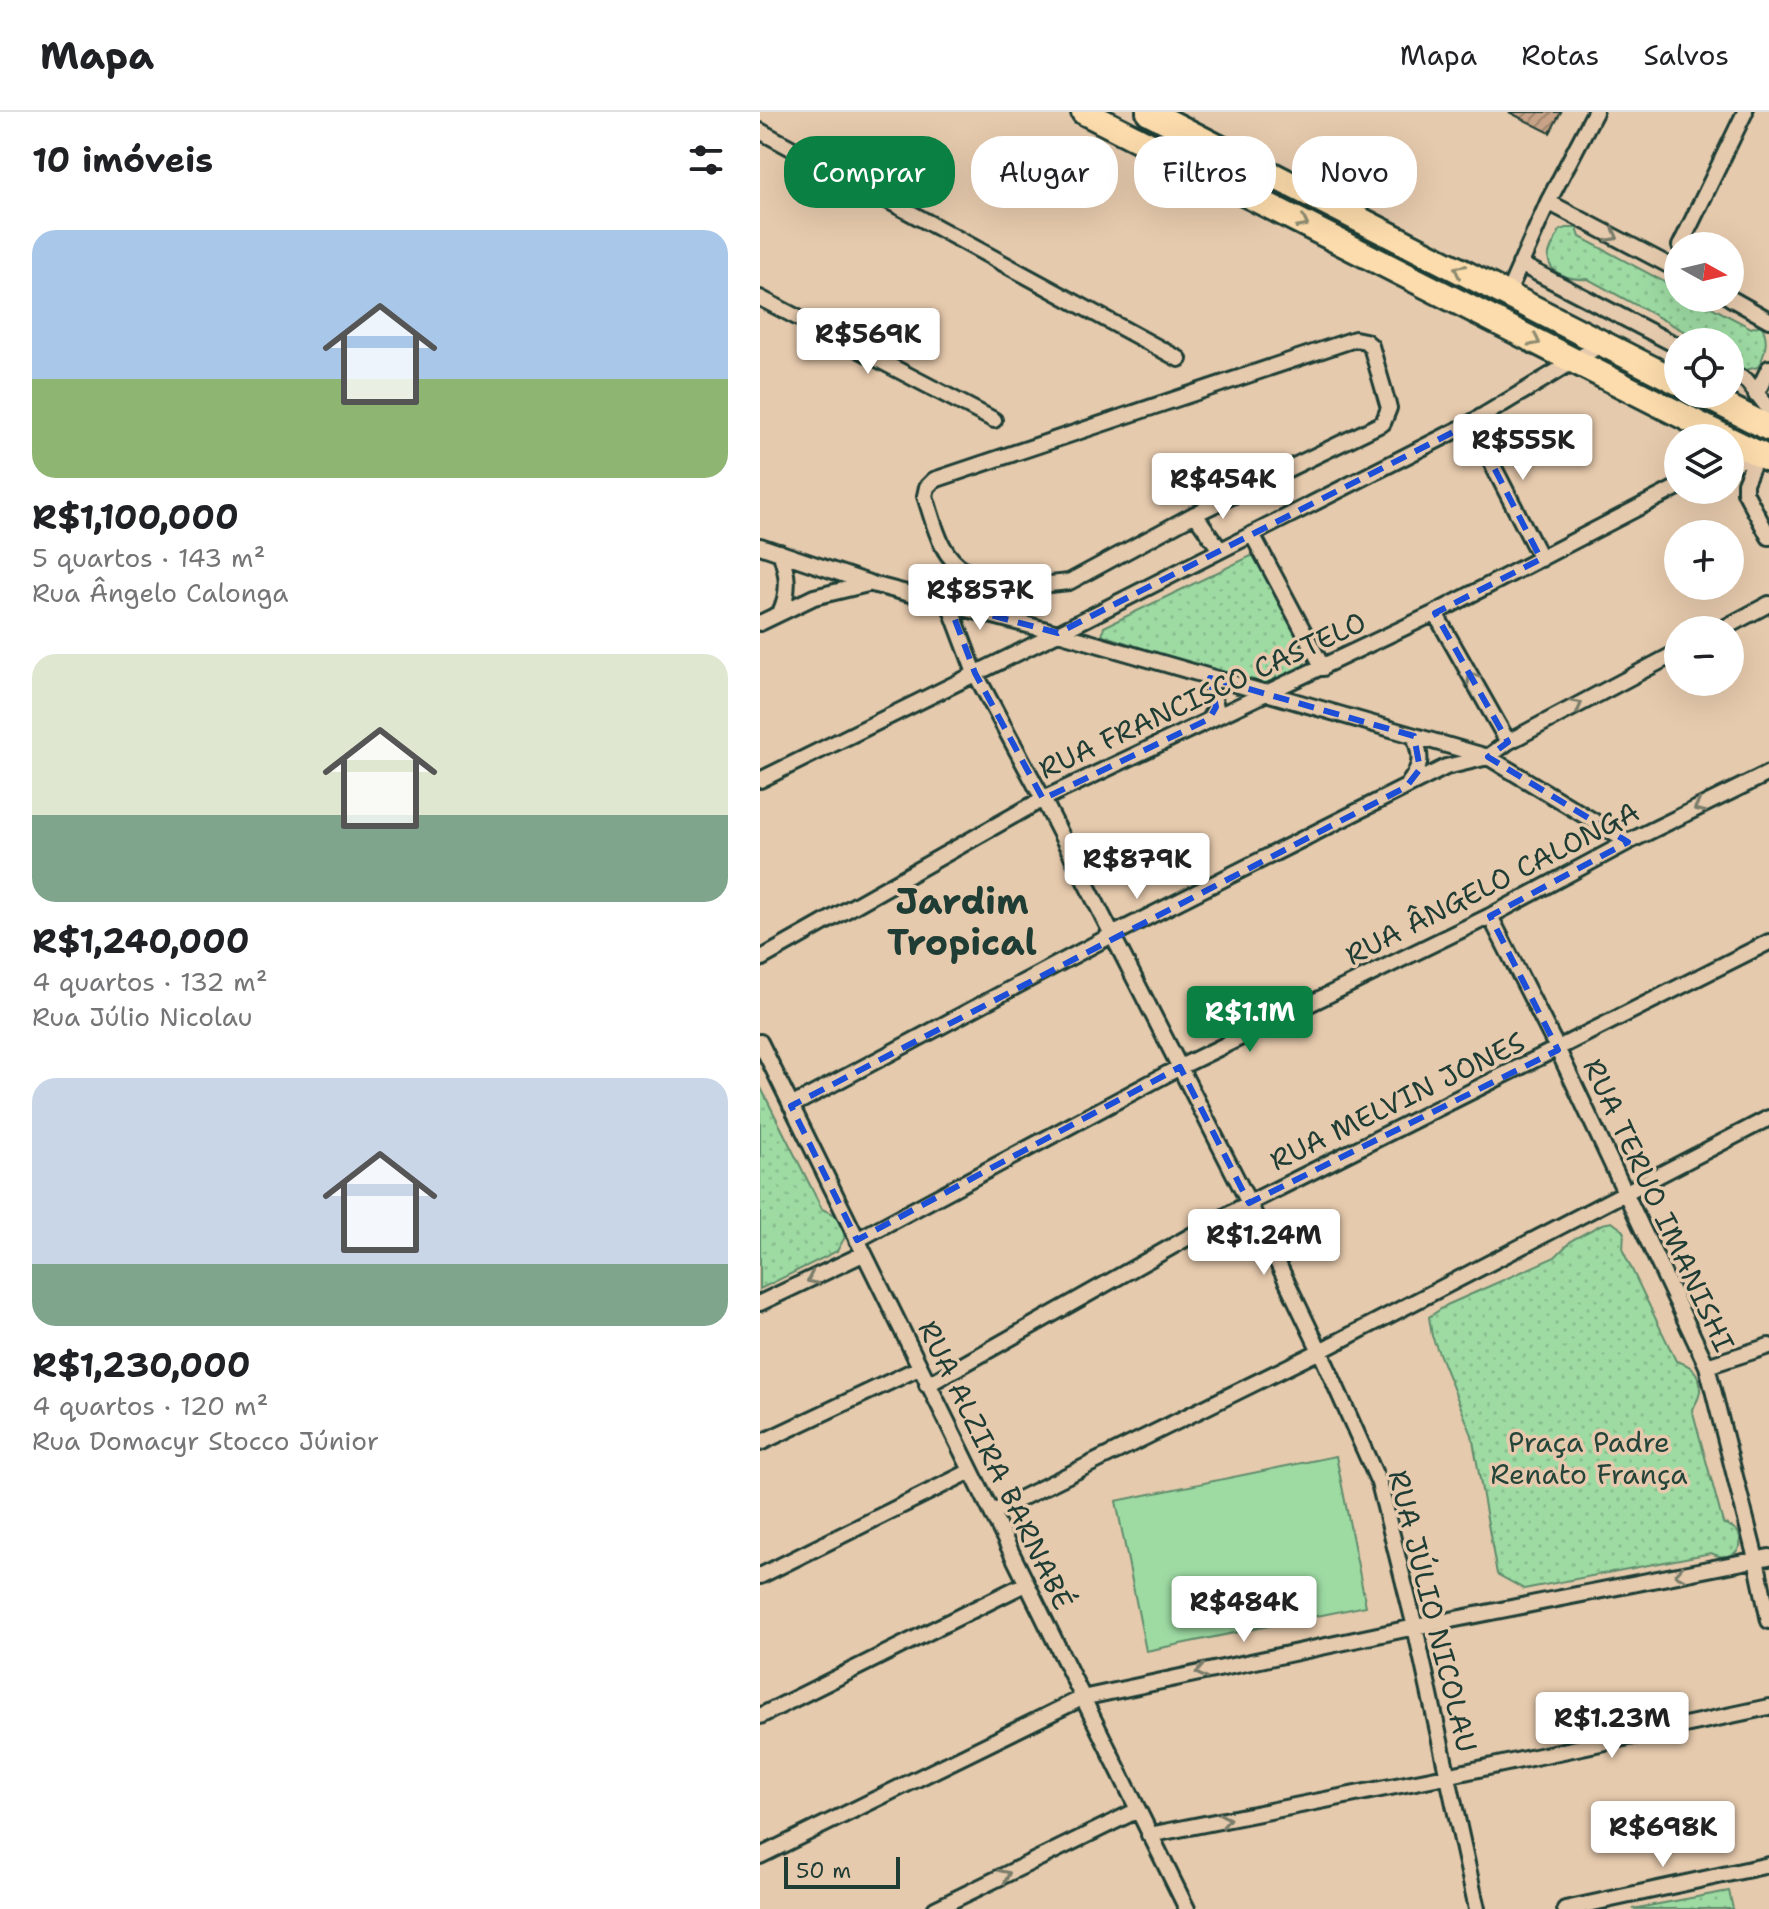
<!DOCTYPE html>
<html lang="pt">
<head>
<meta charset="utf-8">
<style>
  :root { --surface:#fff; --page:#f2f2f2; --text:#202124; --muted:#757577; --line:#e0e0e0; --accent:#0b8043 }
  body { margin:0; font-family:"Shantell Sans",sans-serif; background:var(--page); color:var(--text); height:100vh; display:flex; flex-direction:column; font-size:30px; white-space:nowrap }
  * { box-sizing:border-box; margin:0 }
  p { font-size:26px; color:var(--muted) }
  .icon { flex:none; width:44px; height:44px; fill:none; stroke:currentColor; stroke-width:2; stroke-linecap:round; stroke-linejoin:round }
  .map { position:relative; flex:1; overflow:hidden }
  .drawer { display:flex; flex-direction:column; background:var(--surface); width:760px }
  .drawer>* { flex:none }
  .top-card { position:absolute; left:24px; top:24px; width:760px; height:72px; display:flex; gap:16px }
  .needle { width:52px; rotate:98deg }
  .buttons { position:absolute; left:904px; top:120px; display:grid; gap:16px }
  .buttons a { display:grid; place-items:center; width:80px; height:80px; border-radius:50%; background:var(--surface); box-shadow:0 8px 32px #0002; font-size:40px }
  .scale { position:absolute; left:24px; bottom:20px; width:116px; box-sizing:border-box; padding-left:8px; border:4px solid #1f3d34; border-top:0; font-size:22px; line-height:28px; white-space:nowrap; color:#1f3d34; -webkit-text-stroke:6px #e6caad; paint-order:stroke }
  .price { position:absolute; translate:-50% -68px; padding:0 18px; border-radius:8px; background:#fff; color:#222; font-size:26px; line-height:52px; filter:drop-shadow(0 2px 4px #0008) }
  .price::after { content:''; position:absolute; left:50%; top:48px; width:24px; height:18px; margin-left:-12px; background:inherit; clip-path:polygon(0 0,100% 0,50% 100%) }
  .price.selected { background:var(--accent); color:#fff }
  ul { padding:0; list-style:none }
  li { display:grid; align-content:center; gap:16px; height:424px; padding:0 32px }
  li span { display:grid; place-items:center; height:248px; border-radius:24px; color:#555 }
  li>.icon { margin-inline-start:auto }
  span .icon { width:144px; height:144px; fill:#fffc; stroke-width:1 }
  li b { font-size:34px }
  h2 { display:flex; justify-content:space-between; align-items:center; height:96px; padding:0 32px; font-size:34px }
  .tag { padding:0 28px; border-radius:32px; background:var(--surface); box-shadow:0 8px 32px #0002; font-size:28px; line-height:72px }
  .tag.selected { background:var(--accent); color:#fff }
  header { display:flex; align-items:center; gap:48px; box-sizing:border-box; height:112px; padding:0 40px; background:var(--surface); border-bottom:2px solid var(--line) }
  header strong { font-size:38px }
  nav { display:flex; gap:44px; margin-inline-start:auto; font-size:28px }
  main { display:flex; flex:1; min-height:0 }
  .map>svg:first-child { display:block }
  .grass { fill:#9edba3; stroke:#5e8c6c; stroke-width:2 }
  .park { fill:url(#park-dots); stroke:#5e8c6c; stroke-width:2 }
  .building { fill:url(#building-hatch); stroke:#1f3d34; stroke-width:2 }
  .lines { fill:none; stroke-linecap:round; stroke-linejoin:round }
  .minor-casing { stroke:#1f3d34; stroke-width:20 }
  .primary-casing { stroke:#1f3d34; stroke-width:30 }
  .minor { stroke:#e6caad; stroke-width:14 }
  .primary { stroke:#fcdcac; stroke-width:24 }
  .oneway { stroke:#8e8c70 }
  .oneway2 { stroke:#797c6a }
  .marked { fill:none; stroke:#1d4ed8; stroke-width:6; stroke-dasharray:16 10; stroke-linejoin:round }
  .labels { text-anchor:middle; stroke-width:7; stroke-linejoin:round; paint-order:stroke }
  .street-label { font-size:28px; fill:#1f3d34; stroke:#e6caad }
  .park-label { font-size:28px; fill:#25453a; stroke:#e6caad }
  .district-label { font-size:36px; font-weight:bold; fill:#1f3d34; stroke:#e6caad }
</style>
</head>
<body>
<header>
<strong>Mapa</strong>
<nav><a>Mapa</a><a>Rotas</a><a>Salvos</a></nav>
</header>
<main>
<section class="drawer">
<h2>10 imóveis<svg class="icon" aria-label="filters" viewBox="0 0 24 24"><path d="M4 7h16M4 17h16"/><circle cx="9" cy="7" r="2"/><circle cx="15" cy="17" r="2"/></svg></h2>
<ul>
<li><span style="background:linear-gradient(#a9c7e8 60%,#8fb573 0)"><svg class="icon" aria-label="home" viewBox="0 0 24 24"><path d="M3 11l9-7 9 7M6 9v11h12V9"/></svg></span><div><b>R$1,100,000</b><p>5 quartos · 143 m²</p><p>Rua Ângelo Calonga</p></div></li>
<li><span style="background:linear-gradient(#dfe7d0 65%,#7fa58c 0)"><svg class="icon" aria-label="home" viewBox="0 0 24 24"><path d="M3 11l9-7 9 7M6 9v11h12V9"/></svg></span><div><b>R$1,240,000</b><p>4 quartos · 132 m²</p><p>Rua Júlio Nicolau</p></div></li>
<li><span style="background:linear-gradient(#c9d6e8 75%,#7fa58c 0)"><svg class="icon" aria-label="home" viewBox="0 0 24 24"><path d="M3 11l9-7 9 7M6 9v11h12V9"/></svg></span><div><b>R$1,230,000</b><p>4 quartos · 120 m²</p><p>Rua Domacyr Stocco Júnior</p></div></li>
</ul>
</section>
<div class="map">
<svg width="1009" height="1797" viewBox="0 0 1009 1797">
  <defs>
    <pattern id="park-dots" width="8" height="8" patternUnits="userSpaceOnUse" patternTransform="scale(2)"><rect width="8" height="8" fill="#9edba3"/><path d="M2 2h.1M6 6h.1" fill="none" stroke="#88bd8d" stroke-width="1.8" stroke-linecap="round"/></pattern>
    <pattern id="building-hatch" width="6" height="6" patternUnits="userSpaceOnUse" patternTransform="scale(2)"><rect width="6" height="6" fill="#c7a286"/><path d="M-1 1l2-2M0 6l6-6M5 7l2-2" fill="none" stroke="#a1856e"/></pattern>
  </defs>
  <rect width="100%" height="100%" fill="#e6caad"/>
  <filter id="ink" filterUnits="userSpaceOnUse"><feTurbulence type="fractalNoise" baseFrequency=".0125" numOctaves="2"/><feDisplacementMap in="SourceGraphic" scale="16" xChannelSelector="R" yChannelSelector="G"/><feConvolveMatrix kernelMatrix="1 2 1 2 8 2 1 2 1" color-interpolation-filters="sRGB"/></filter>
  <g filter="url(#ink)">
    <path class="grass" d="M576,1344l30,150 -220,45 -30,-150z"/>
    <path class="park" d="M806,116h11l3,9 98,52v9h16l57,30 10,-3c8,12 5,28 -3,42l-13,3 -15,-7v-21h-26l-116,-63c-14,1 -43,-4 -39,-25 2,-8 8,-17 11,-24z
      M495,442l49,93 1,14 -3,8 -37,19 -163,-53 2,-8z
      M0,974l62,123 17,8 6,20 -8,14 -77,38z
      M852,1110l12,9 -1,20 53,110c25,6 31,28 16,48l31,114c12,5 19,8 17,23 -7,13 -16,13 -29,7l-187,36 -27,-15 -25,-139 -40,-99 -3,-19 18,-12 108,-48 17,-17 30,-16z
      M969,1779l4,18h-101z"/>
    <path class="building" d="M749,0h52l-11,21z"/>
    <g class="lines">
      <g class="minor-casing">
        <path id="minor" d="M0,19l419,228
          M788,90l130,68
          M920,134l65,-134
          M760,152l158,82
          M747,183l41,-93 47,-90
          M0,186l234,122
          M970,186l39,22
          M595,227l10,2 6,5 18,62 -6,15 -188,91 -126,68 -29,3 -74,-15c-26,-12 -32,-48 -41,-74l2,-9 7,-7z
          M970,260l17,9 22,28
          M996,283l13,-27
          M711,311l70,136
          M998,341l-13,30v9l24,45
          M970,353l28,-12
          M435,402l25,36
          M492,422l71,134
          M0,434l112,38 186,49 430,124 140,85
          M189,492l26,69 68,126 206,404 71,148 59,132 36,144 62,282
          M20,501c10,-22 8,-39 0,-61
          M675,501l73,129
          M0,511l54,-26 54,-13
          M960,518l49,-26
          M448,566l8,29 -7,12
          M0,668l298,-147 413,-210 131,-79
          M649,671c13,-17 13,-27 5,-47
          M730,804l68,134 149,316 49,193 13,62
          M0,847l283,-160 392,-186 243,-126
          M0,930l427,867
          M31,994l321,-171 294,-148 40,-20 42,-10 20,-15 170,-90
          M97,1128l323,-173 310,-151 138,-74 141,-69
          M0,1191l103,-49
          M947,1254l62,-20
          M167,1273l322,-182 520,-261
          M0,1331l159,-75
          M233,1400l327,-161 449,-233
          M0,1464l211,-105
          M0,1604l265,-132
          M389,1723l297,-59 323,-69
          M0,1744l322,-158 333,-71 354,-70
          M175,1797l203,-99
          M805,1797l204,-44"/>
      </g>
      <g class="primary-casing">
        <path id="primary" d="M324,0l642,326
          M389,0l529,270
          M942,282l67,34
          M970,328l39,19"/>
      </g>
      <use href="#minor" class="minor"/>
      <use href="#primary" class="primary"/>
    </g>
    <defs><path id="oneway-chevron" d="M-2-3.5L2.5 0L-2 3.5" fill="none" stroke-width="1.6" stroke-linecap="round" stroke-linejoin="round" transform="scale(2)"/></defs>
    <g class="oneway">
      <use href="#oneway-chevron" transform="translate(543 111) rotate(27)"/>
      <use href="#oneway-chevron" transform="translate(699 158) rotate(-153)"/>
      <use href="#oneway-chevron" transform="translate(775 229) rotate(27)"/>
    </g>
    <g class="oneway2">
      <use href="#oneway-chevron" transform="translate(853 124) rotate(28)"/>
      <use href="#oneway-chevron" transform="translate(712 565) rotate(-120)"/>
      <use href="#oneway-chevron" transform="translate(817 593) rotate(-28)"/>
      <use href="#oneway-chevron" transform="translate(939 695) rotate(154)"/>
      <use href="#oneway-chevron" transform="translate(52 1167) rotate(154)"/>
      <use href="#oneway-chevron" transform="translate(920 1462) rotate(169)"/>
      <use href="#oneway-chevron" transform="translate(441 1560) rotate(168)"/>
      <use href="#oneway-chevron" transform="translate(465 1708) rotate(-11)"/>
      <use href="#oneway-chevron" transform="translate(245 1763) rotate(-26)"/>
    </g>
  </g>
  <path class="marked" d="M711,311l70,136 -106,54 73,129 -20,15 140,85 -138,74 68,134 -309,153 -69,-136 -323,173 -66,-134 615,-319 14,-18 -6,-33 -204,-58 6,29 -7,12 -166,80 -68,-126 -26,-69 109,29z"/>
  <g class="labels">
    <g class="street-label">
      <text transform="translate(442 583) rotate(-25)" y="10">RUA FRANCISCO CASTELO</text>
      <text transform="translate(732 771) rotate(-27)" y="10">RUA ÂNGELO CALONGA</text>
      <text transform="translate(637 989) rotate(-26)" y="10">RUA MELVIN JONES</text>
      <text transform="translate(899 1093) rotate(65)" y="10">RUA TERUO IMANISHI</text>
      <text transform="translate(236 1353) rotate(64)" y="10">RUA ALZIRA BARNABÉ</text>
      <text transform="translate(673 1499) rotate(76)" y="10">RUA JÚLIO NICOLAU</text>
    </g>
    <g class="park-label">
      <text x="829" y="1340">Praça Padre<tspan x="829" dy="32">Renato França</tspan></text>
    </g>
    <g class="district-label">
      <text x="202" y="802">Jardim<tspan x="202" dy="41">Tropical</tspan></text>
    </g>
  </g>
</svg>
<div class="buttons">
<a><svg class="needle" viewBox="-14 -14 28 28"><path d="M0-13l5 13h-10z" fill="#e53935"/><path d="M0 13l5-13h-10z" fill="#757577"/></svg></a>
<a><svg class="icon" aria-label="locate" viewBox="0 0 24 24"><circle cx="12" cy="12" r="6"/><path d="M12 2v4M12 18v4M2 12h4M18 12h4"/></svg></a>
<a><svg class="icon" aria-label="layers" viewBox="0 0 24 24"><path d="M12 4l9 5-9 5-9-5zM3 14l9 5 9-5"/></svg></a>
<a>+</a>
<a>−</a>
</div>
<div class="scale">50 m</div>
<b class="price" style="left:108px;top:264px">R$569K</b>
<b class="price" style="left:763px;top:370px">R$555K</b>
<b class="price" style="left:463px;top:409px">R$454K</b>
<b class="price" style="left:220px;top:520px">R$857K</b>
<b class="price" style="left:377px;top:789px">R$879K</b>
<b class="price selected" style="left:490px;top:942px">R$1.1M</b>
<b class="price" style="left:504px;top:1165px">R$1.24M</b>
<b class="price" style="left:484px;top:1532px">R$484K</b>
<b class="price" style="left:852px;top:1648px">R$1.23M</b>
<b class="price" style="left:903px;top:1757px">R$698K</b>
<div class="top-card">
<a class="tag selected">Comprar</a>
<a class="tag">Alugar</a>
<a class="tag">Filtros</a>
<a class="tag">Novo</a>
</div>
</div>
</main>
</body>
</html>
